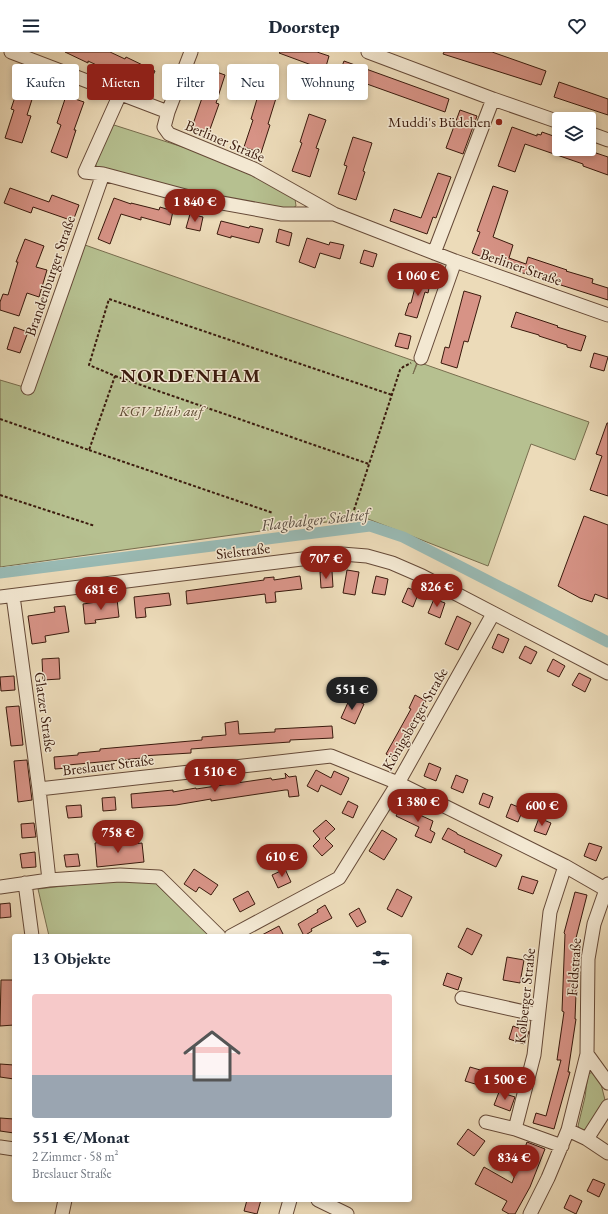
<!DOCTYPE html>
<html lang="de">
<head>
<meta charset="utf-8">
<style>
  :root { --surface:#fff; --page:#f2f2f3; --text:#1f2937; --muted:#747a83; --accent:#8f2418 }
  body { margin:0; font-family:"EB Garamond",serif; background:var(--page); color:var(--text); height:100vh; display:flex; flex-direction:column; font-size:15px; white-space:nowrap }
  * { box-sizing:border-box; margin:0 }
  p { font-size:13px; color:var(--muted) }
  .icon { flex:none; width:22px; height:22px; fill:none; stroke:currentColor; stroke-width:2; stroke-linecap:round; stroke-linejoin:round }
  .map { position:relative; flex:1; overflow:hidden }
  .sheet { position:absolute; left:12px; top:882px; width:400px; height:268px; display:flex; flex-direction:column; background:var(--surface); border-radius:4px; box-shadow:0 2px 6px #0003 }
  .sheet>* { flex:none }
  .hud { position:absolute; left:12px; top:12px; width:400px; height:36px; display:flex; gap:8px }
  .fabs { position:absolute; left:552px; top:60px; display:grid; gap:8px }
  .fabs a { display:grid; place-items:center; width:44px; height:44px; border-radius:4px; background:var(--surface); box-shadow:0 2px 6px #0003; font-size:20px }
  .price { position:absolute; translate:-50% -34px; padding:0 9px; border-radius:14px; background:var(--accent); color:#fff; font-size:13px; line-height:26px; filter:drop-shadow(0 1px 2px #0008) }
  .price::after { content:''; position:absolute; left:50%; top:24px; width:12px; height:9px; margin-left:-6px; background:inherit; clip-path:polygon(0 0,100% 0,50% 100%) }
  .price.active { background:#222; color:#fff }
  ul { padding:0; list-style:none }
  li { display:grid; align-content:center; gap:8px; height:212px; padding:0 20px }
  li span { display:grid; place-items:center; height:124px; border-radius:4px; color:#555 }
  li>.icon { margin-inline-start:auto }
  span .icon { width:72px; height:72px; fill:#fffc; stroke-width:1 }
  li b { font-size:17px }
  h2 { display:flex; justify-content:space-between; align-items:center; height:48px; padding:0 20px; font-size:17px }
  .pill { padding:0 14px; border-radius:4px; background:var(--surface); box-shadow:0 2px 6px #0003; font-size:14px; line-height:36px }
  .pill.active { background:var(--accent); color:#fff }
  header { display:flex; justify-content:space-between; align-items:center; height:52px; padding:0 20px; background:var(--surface); font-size:18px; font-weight:800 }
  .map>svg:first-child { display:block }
  .green { fill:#b6c090; stroke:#786d4e }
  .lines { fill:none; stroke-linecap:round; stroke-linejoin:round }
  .canal { stroke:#99bab4; stroke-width:11 }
  .building { fill:#d79386; stroke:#3a1a0d }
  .minor-casing { stroke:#664a38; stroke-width:15 }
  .path { stroke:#3a1a0d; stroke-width:2; stroke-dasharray:3 2; stroke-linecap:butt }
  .minor { stroke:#f3e8d2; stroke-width:13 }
  .poi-dot { fill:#8f2418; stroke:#f3e8d2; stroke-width:1.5 }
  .labels { text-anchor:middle; stroke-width:3; stroke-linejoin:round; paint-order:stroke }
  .poi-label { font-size:15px; fill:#3a1a0d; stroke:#f3e8d2; text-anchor:end }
  .street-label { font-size:15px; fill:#3a1a0d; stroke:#f3e8d2 }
  .park-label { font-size:15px; font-style:italic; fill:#5f4c34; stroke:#f3e8d2 }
  .water-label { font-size:16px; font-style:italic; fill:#564a3f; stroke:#f3e8d2 }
  .district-label { font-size:19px; font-weight:bold; letter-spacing:1px; fill:#3a1a0d; stroke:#f3e8d2 }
</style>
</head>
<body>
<header><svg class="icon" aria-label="menu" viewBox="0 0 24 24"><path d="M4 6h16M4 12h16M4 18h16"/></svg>Doorstep<svg class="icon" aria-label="heart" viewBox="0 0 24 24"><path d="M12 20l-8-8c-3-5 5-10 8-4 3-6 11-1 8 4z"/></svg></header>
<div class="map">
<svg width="608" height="1162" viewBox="0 0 608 1162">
  <rect width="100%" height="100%" fill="#ecdbb9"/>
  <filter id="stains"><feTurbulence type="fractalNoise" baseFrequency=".005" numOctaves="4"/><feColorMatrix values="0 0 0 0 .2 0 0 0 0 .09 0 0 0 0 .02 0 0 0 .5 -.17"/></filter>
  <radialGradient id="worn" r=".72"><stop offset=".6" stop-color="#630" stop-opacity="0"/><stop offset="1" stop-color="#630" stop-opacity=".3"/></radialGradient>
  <path class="green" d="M114,73l100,32 44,19 37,23 1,7 -3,2 -6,1 -96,-16 -94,-25 -3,-8 14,-34z
    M85,193l332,117 -4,12 5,-12 171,60 -14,38 -44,-16 -43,122 -125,-49 -363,50v-187l27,8z
    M139,825l14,4 58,55h-162l-11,-47z
    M593,1020l6,4 6,24 -20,30 -3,1 -4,-5 7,-29 3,-23z"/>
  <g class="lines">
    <path class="canal" d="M0,521l370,-47 33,11 205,105"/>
  </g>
  <path class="building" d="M65,0h45l15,7 1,-2 29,14 -7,15 -29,-13 -1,2 -30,-14v2z
    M280,0h37l12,4 -4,14 -46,-17z
    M444,0h48l54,19 -5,14 -98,-31z
    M344,9l105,38 -4,13 -106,-38z
    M208,17l17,6 -9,28 3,1 -10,28 -17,-5 10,-29 -3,-1z
    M20,30l16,5 -9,28 4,1 -9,27 -17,-5 9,-28 -3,-1z
    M559,30l49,17v16l-54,-18z
    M260,37l17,6 -9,29 2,1 -9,28 -17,-6 9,-27 -2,-1z
    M66,44l18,6 -10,28h2l-9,28 -16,-6 10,-27 -4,-2z
    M460,58l17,6 -14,38 -17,-6z
    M309,62l17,6 -10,28 3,1 -9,28 -18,-6 10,-28 -2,-1z
    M512,75l25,9v-2l4,1 1,-3 17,6v11h25l24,8v18l-25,-9v-2l-58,-20 -10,28 -17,-6z
    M353,85l19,6 -9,28 2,1 -9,28 -18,-6 9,-28 -3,-1z
    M438,121l13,4 -15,41 -3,-1 -6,17 -37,-13 4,-12 27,9z
    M493,134l15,5 -15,46 20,8 -4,13 17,6 2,-7 39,13 -1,1 27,8 -1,4 16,5v12l-85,-27 -51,-20 8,-21 -3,-1z
    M10,136l39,14 3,-7 27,10 -6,16 -40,-14 -2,6 -27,-10z
    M114,146l17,6v-1l28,7 1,-3 13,4 -3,14 -29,-8v3l-20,-6 -11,30 -12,-5z
    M190,162l13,3 -3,14 -14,-3z
    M221,169l28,7 1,-2 13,3 -4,14 -28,-7v2l-14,-4z
    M279,177l13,4 -3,13 -13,-4z
    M307,186l22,7 1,-3 14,3 -4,14 -20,-6 -5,15 -16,-6z
    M25,187l19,7 -8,21 11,3 -8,27 -12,-4 -8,23 -19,-6v-8l3,-8 5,1 10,-33h-2z
    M364,198l13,4 -4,13 -13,-4z
    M418,224l13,3 -3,14 -3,-1 -8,26 -12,-3 4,-12h2z
    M464,239l17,5 -13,46 -4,-1 -7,27 -16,-5 4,-16 4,1z
    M516,260l42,14 -1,1 29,9 -5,15 -14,-4v-2l-28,-9v-1l-28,-8z
    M14,275l14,5 -8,21 -13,-4z
    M399,281l12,3 -3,13 -13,-3z
    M594,301l14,4 -4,14 -14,-4z
    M607,371h1v73l-18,-6 12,-34 -6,-2z
    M584,464l24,9v74l-13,-5 -3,8 -12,-4 -22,-12z
    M347,518l12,2 -4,23 -12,-2z
    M332,519l1,16 -12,1 -1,-16z
    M300,524l2,13 -27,3 1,10 -10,1 -1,-9 -78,10 -1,-13 78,-11v-2l10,-1v3z
    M376,524l12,3 -3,16 -13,-2z
    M408,536l11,4 -6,15 -11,-5z
    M169,541l2,12 -26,3 1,9 -10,1 -2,-21z
    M117,547l2,18 -24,3 1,3 -11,1 -2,-20z
    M434,547l11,4 -5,15 -12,-5z
    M65,554l4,26 -24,4 1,6 -14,2 -4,-28 27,-4 -1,-5z
    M457,564l14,7 -13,27 -13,-6z
    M498,582l11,5 -6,14 -11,-5z
    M525,594l12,6 -6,12 -12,-6z
    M59,606l1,21 -17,1 -1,-21z
    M553,607l12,7 -6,11 -12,-6z
    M579,621l12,6 -6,13 -13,-7z
    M14,624l1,14 -14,1 -1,-14z
    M415,643l11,6 -12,21 1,1 -19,37 -10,-6 25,-45 -2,-1z
    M350,646l14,6 -9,20 -14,-6z
    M19,654l4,39 -12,1 -5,-39z
    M238,669l1,13 36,-2v-3l57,-3 1,12 -43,2v2l-99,7v4l-50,3 1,2 -74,7v3l-13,1 -1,-12 24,-2v-2l22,-2v-2l102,-9v-3l24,-2 -1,-12z
    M27,708l5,40 -14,2 -4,-41z
    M429,711l12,5 -5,13 -12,-5z
    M316,718l15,8 3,-7 15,7 -8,17 -20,-10 -3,7 -11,-6z
    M285,721l4,4 7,-1 3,20 -10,1 -1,-7h-3l-74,11v-2l-35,6 -44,3 -1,-14 42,-4v2l23,-4v1l75,-11 1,2 14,-2z
    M456,723l12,5 -5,13 -12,-5z
    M483,741l10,4 -4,11 -10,-4z
    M115,745l1,13 -13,1 -1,-13z
    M348,749l10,5 -5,12 -11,-5z
    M511,752l12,5 -5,13 -12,-5z
    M81,753l1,12 -14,1 -2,-12z
    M402,753l10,5 -1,1 22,10 -3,9 5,3 -4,10 -16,-7 4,-9 -23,-11z
    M539,766l12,5 -5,12 -12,-4z
    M326,768l9,9 -10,9 8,8 -11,10 -9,-10 7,-7 -7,-8z
    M34,771l2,14 -14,1 -1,-14z
    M448,776l9,5v1l45,21 -6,12 -32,-15 1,-2 -23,-11z
    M382,778l15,9 -13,21 -15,-9z
    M116,788l1,6 25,-3 2,19 -47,5 -2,-24z
    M589,791l13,4 -6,14 -12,-5z
    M35,800l1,15 -14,1 -2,-14z
    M78,802l2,12 -14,1 -2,-12z
    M194,817l24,16 -7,10 -12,-8 -3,5 -12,-8z
    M285,817l6,13 -13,6 -6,-13z
    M522,824l16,5 -5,13 -15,-5z
    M397,837l15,8 -10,20 -15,-8z
    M248,839l7,13 -15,8 -7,-13z
    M575,840l12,3 -12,47h3l-3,77h1l-8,53h2l-16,57 -21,-6 3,-10 10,3 15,-56h-4l7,-48 -2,-1 3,-77 -1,-1z
    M10,851l1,14 -11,1v-14z
    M325,853l7,13 -21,11 1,2 -8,5 -6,-12 20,-12 -1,-2z
    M359,856l7,14 -9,5 -8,-13z
    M279,874l5,10h-24z
    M467,876l15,7 -10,20 -14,-8z
    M507,905l17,3 -4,23 -17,-3z
    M447,921l15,5 -4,12 -15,-5z
    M1,928h13v45l-14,1z
    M513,974l16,6 -5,12 -15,-5z
    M0,1012l14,1v14l-14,-2z
    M470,1015l17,5 -5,14 -17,-5z
    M499,1040l16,5 -5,14 -16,-6z
    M0,1066l14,1v14l-14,-2z
    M468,1077l17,12 -11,15 -17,-12z
    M527,1090l18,7 -15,38 -15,27h-6l-7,-4 5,-9 -32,-17 9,-17 28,16z
    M593,1127l12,5 -6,13 -12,-6z
    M570,1143l12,6 -6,13 -12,-6z
    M247,1148h14l-4,14 -13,-3z"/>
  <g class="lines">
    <g class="minor-casing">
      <path id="minor" d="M11,0l157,60 -4,15 5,7 85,35 80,45 121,47 153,54
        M368,0l125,47 66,23
        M120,42l-35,78 18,2 86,23 93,17h51
        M168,60l23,-60
        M589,81l19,7
        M434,201l59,-154
        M421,306l34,-97
        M28,336l75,-214
        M13,544l26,193 10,91
        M0,545l342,-43 25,2 25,7 30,13 186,97
        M39,737l292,-33 67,27 167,83 40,23
        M25,831l7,53
        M0,835l49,-7 71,-5 39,2 60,59
        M231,884l108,-58 59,-95 95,-169
        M462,946l76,17
        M587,1002l21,29
        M486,1070l29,7 47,17
        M515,1077l19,-74 16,-143 15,-46
        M568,1078l19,9 21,-33
        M587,1087l21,14
        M0,1095l14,2
        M318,1148l29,14
        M62,1162l3,-14
        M286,1162l4,-14
        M530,1162l18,-36 20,-48 19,-76 1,-95 6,-35 14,-40"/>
    </g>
    <path class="path" d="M115,324l254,88
      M0,367l89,31 26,-74 -26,-11 20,-66 283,96
      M89,398l184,63
      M0,443l95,31
      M354,458l46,-140 3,-3 8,-4"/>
    <use href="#minor" class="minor"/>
  </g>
  <circle class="poi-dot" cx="499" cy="70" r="4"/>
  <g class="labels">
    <g class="poi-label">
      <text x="491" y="75">Muddi's Büdchen</text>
    </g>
    <g class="street-label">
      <text transform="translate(225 89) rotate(23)" y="5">Berliner Straße</text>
      <text transform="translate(521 215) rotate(19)" y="5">Berliner Straße</text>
      <text transform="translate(50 224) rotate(-71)" y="5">Brandenburger Straße</text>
      <text transform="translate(243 499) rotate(-7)" y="5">Sielstraße</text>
      <text transform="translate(45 660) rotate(82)" y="5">Glatzer Straße</text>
      <text transform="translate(415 667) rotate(-60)" y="5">Königsberger Straße</text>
      <text transform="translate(108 713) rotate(-7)" y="5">Breslauer Straße</text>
      <text transform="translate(574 915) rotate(-86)" y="5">Feldstraße</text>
      <text transform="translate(525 944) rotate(-84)" y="5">Kolberger Straße</text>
    </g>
    <g class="park-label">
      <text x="161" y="364">KGV Blüh auf</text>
    </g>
    <g class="water-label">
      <text transform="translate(315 467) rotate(-6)" y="6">Flagbalger Sieltief</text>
    </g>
    <g class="district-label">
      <text x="191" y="330">NORDENHAM</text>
    </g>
  </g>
  <rect width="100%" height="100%" filter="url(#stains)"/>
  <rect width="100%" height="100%" fill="url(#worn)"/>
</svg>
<div class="fabs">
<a><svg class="icon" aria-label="layers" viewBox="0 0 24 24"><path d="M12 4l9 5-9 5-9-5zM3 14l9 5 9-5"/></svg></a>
</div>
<b class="price" style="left:195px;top:171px">1 840 €</b>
<b class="price" style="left:418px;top:245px">1 060 €</b>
<b class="price" style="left:326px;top:528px">707 €</b>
<b class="price" style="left:437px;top:556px">826 €</b>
<b class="price" style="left:101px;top:559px">681 €</b>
<b class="price active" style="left:352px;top:659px">551 €</b>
<b class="price" style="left:215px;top:741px">1 510 €</b>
<b class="price" style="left:418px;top:771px">1 380 €</b>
<b class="price" style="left:542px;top:775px">600 €</b>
<b class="price" style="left:118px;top:802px">758 €</b>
<b class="price" style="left:282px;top:826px">610 €</b>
<b class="price" style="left:505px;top:1049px">1 500 €</b>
<b class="price" style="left:514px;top:1127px">834 €</b>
<div class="hud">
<a class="pill">Kaufen</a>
<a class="pill active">Mieten</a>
<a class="pill">Filter</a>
<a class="pill">Neu</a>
<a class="pill">Wohnung</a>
</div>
<section class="sheet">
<h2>13 Objekte<svg class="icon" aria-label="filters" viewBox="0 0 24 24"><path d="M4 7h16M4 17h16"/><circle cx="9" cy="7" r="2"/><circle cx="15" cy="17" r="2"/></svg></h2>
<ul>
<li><span style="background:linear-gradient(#f6c9c9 65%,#9aa5b1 0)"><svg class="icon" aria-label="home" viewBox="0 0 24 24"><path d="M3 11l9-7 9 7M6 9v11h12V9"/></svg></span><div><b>551 €/Monat</b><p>2 Zimmer · 58 m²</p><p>Breslauer Straße</p></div></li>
</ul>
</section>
</div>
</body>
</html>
